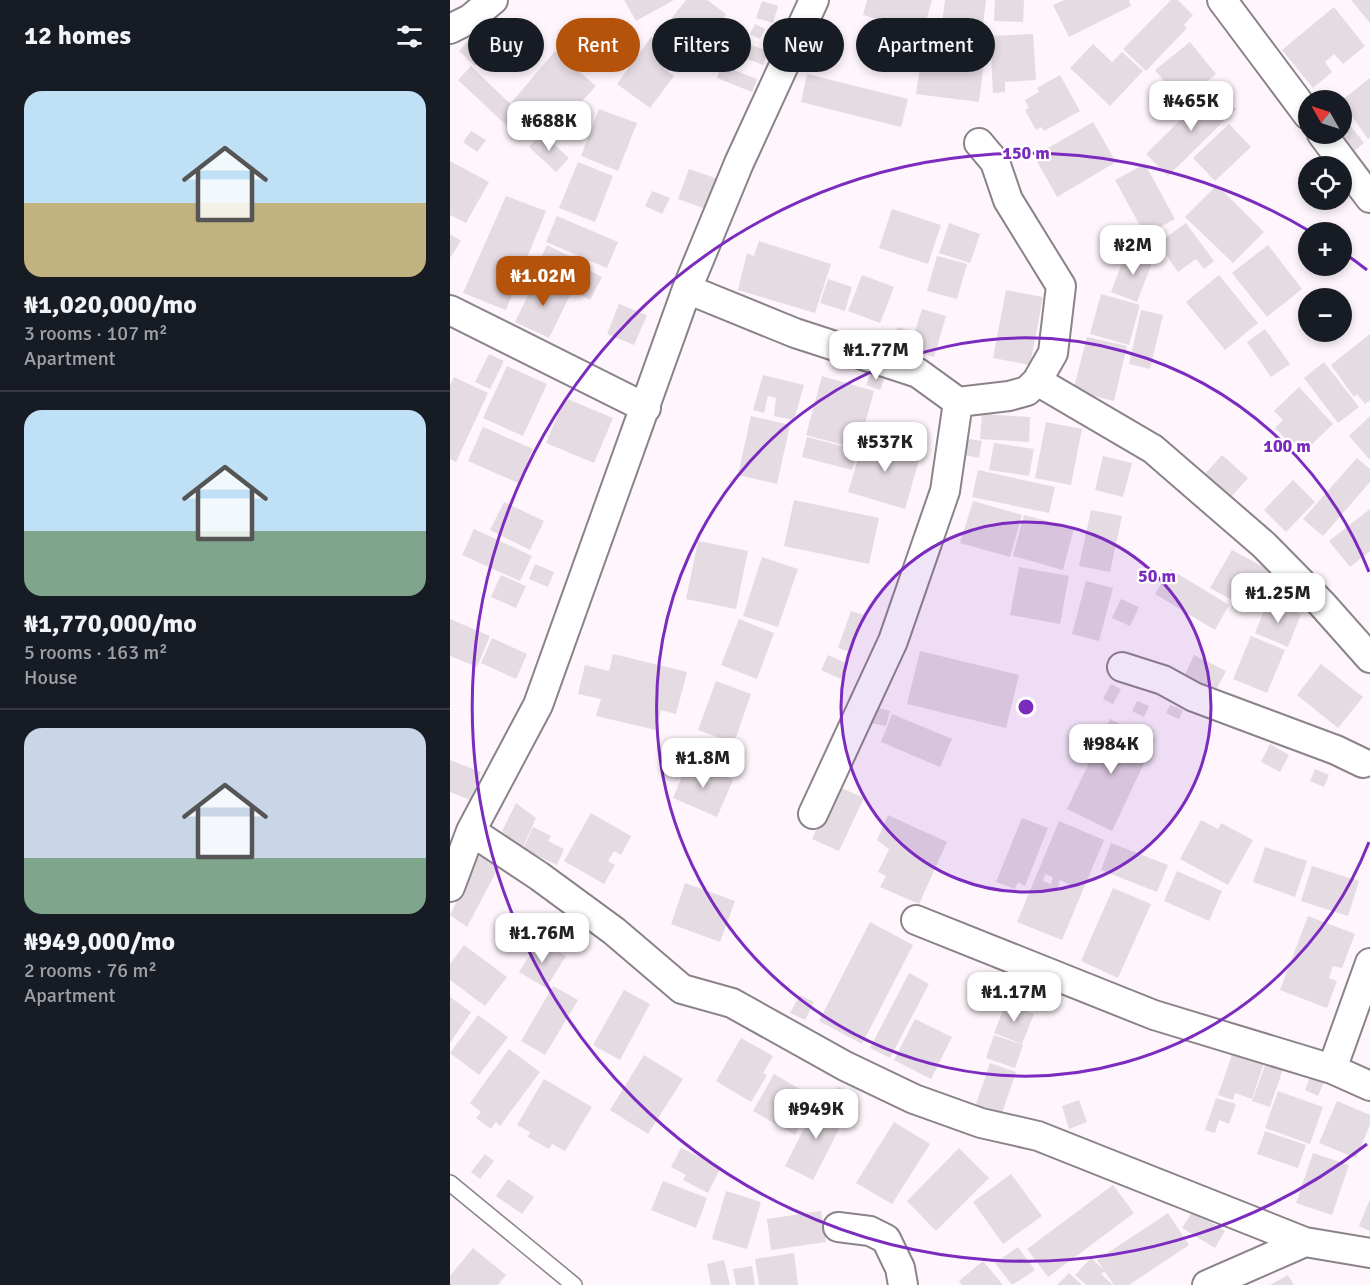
<!DOCTYPE html>
<html lang="en">
<head>
<meta charset="utf-8">
<style>
  :root { --surface:#171b24; --page:#20242c; --text:#f1f3f6; --muted:#9ea1a6; --line:#363941; --accent:#b45309 }
  body { margin:0; font-family:Signika,sans-serif; background:var(--page); color:var(--text); height:100vh; display:flex; flex-direction:column; font-size:22px; white-space:nowrap }
  * { box-sizing:border-box; margin:0 }
  p { font-size:20px; color:var(--muted) }
  .icon { flex:none; width:33px; height:33px; fill:none; stroke:currentColor; stroke-width:2; stroke-linecap:round; stroke-linejoin:round }
  .map { position:relative; flex:1; overflow:hidden }
  .details { display:flex; flex-direction:column; background:var(--surface); width:450px }
  .details>* { flex:none }
  .banner { position:absolute; left:18px; top:18px; width:570px; height:54px; display:flex; gap:12px }
  .needle { width:39px; rotate:309deg }
  .tools { position:absolute; left:848px; top:90px; display:grid; gap:12px }
  .tools a { display:grid; place-items:center; width:54px; height:54px; border-radius:50%; background:var(--surface); box-shadow:0 3px 9px #0003; font-size:30px }
  .price { position:absolute; translate:-50% -51px; padding:0 14px; border-radius:12px; background:#fff; color:#222; font-size:20px; line-height:39px; filter:drop-shadow(0 2px 3px #0008) }
  .price::after { content:''; position:absolute; left:50%; top:36px; width:18px; height:14px; margin-left:-9px; background:inherit; clip-path:polygon(0 0,100% 0,50% 100%) }
  .price.selected { background:var(--accent); color:#fff }
  ul { padding:0; list-style:none }
  li { display:grid; align-content:center; gap:12px; height:318px; padding:0 24px }
  li+li { border-top:2px solid var(--line) }
  li span { display:grid; place-items:center; height:186px; border-radius:18px; color:#555 }
  li>.icon { margin-inline-start:auto }
  span .icon { width:108px; height:108px; fill:#fffc; stroke-width:1 }
  li b { font-size:26px }
  h2 { display:flex; justify-content:space-between; align-items:center; height:72px; padding:0 24px; font-size:26px }
  .tag { padding:0 21px; border-radius:27px; background:var(--surface); box-shadow:0 3px 9px #0003; font-size:21px; line-height:54px }
  .tag.selected { background:var(--accent); color:#fff }
  main { display:flex; flex:1; min-height:0 }
  .map>svg:first-child { display:block }
  .building { fill:#e5dbe2; fill-rule:evenodd }
  .lines { fill:none; stroke-linecap:round; stroke-linejoin:round }
  .lane-casing { stroke:#8b8389; stroke-width:18 }
  .street-casing { stroke:#8b8389; stroke-width:32 }
  .lane { stroke:#fff; stroke-width:15 }
  .street { stroke:#fff; stroke-width:28 }
  .ring { fill:none; stroke:#7b2cbf; stroke-width:3 }
  .centre { fill:#7b2cbf; stroke:#fff; stroke-width:3 }
  .ring-label { font-size:18px; text-anchor:middle; font-weight:bold; fill:#7b2cbf; stroke:#fff; stroke-width:4.5; stroke-linejoin:round; paint-order:stroke }
</style>
</head>
<body>
<main>
<section class="details">
<h2>12 homes<svg class="icon" aria-label="filters" viewBox="0 0 24 24"><path d="M4 7h16M4 17h16"/><circle cx="9" cy="7" r="2"/><circle cx="15" cy="17" r="2"/></svg></h2>
<ul>
<li><span style="background:linear-gradient(#bfe0f5 60%,#c2b280 0)"><svg class="icon" aria-label="home" viewBox="0 0 24 24"><path d="M3 11l9-7 9 7M6 9v11h12V9"/></svg></span><div><b>₦1,020,000/mo</b><p>3 rooms · 107 m²</p><p>Apartment</p></div></li>
<li><span style="background:linear-gradient(#bfe0f5 65%,#7fa58c 0)"><svg class="icon" aria-label="home" viewBox="0 0 24 24"><path d="M3 11l9-7 9 7M6 9v11h12V9"/></svg></span><div><b>₦1,770,000/mo</b><p>5 rooms · 163 m²</p><p>House</p></div></li>
<li><span style="background:linear-gradient(#c9d6e8 70%,#7fa58c 0)"><svg class="icon" aria-label="home" viewBox="0 0 24 24"><path d="M3 11l9-7 9 7M6 9v11h12V9"/></svg></span><div><b>₦949,000/mo</b><p>2 rooms · 76 m²</p><p>Apartment</p></div></li>
</ul>
</section>
<div class="map">
<svg width="920" height="1285" viewBox="0 0 920 1285">
  <rect width="100%" height="100%" fill="#fef6fc"/>
  <path class="building" d="M174,0h50l-38,21z
    M236,0h21l19,14 -32,43 -33,-25z
    M417,0h65l-9,32 -60,-17z
    M495,0h41l-6,50 -41,-5z
    M545,0h29l-1,22 -29,-1z
    M614,0h65l2,6 -62,31 -16,-32z
    M721,0h7l15,15 -9,10 3,3 -41,43 -23,-22z
    M901,0h19v23z
    M312,1l16,5 -5,17 -17,-5z
    M884,7l31,39 -22,18 -9,-10 -9,8 7,10 -19,16 -31,-38z
    M305,24l10,5 -5,10 -10,-5z
    M583,34l3,46 -31,2v10l-12,1 -3,-57z
    M23,35l16,15 -14,16 -16,-15z
    M201,37l23,17 -10,14 10,8 -24,32 -33,-24z
    M740,42l26,32 -35,28 -26,-32z
    M296,43l22,8 -5,14 -23,-9z
    M643,44l19,18 10,-10 21,19 -33,35 -40,-38z
    M105,51l41,35 -45,49 -39,-33z
    M472,53l62,8 -5,41 -63,-8z
    M271,65l36,14 -5,13 -35,-14z
    M21,66l63,61 -12,13 -64,-60z
    M357,74l101,25 -7,28 -100,-25z
    M610,75l20,36 -36,20 -3,-4 -5,3 -11,-20 4,-2 -4,-8 14,-8 -2,-4z
    M920,78v60l-2,1 -27,-38z
    M764,87l22,22 -68,67 -22,-22z
    M149,109l38,14 -19,48 -37,-15z
    M891,114l23,29 -16,13 -17,-22h10z
    M643,122l23,40 -59,35 -23,-41z
    M779,124l22,23 -36,34 -22,-23z
    M21,131l15,9 -9,12 -14,-10z
    M92,133l27,25 -13,14 -27,-25z
    M0,161l39,21 -23,41 -16,-8z
    M128,162l35,14 -18,46 -36,-14z
    M695,164l30,55 -30,16 -30,-55z
    M239,169l29,10 -12,30 -28,-10z
    M767,185l47,47 -31,31 -48,-46z
    M202,191l18,7 -8,16 -17,-8z
    M56,196l40,15 -40,99 -43,-17z
    M442,209l49,16 -13,39 -49,-16z
    M107,216l61,26 -11,26 -61,-26z
    M499,223l31,11 -10,29 -31,-10z
    M736,223l28,38 -10,8 -8,-10 -18,13 -20,-29z
    M0,234l11,7 -11,17z
    M309,241l72,23 -16,49 -77,-23 9,-37 7,3z
    M97,245l22,11 -13,27 -22,-11z
    M818,245l34,44 -35,28 -35,-44z
    M687,249l18,6 -18,47 -26,-10 11,-29 8,3z
    M487,256l30,8 -10,35 -30,-8z
    M123,262l29,15 -12,23 -28,-17z
    M412,275l32,12 -14,36 -32,-12z
    M769,275l39,48 -33,27 -39,-48z
    M87,277l34,16 -22,45 -34,-16z
    M378,279l24,8 -7,24 -25,-8z
    M556,290l37,7 -13,68 -37,-7z
    M651,294l39,11 -11,40 -39,-11z
    M169,304l28,11 -13,30 -27,-11z
    M472,309l24,7 -12,41 -25,-7z
    M691,310l22,5 -13,54 -21,-5z
    M448,327l14,5 -8,23 -14,-4z
    M815,329l25,35 -19,13 -24,-35z
    M920,334v66l-5,4 -8,-10 -3,3 -23,-32z
    M637,337l40,9 -13,55 -41,-10z
    M39,354l15,7 -14,28 -15,-7z
    M874,362l35,45 -21,16 -34,-45z
    M57,366l40,18 -24,52 -40,-18z
    M421,373l14,4 -5,13 -14,-5z
    M313,375l41,10 -10,35 -20,-4 2,-18 -8,-2 -4,17 -11,-3z
    M372,376l52,15 -16,58 -52,-14z
    M4,377l34,16 -32,69 -6,-3v-74z
    M849,387l34,37 -29,28 -9,-10 -4,3 -16,-17 8,-8 -9,-9z
    M115,398l48,20 -19,45 -48,-20z
    M532,414l48,3 -1,25 -49,-3z
    M301,416l39,9 -13,59 -39,-9z
    M920,416v44l-21,-24z
    M596,422l36,7 -11,56 -36,-7z
    M33,427l50,22 -15,34 -50,-22z
    M415,436l56,17 -16,56 -57,-17z
    M357,437l50,13 -5,20 -50,-13z
    M513,438l19,3 -3,17 -19,-4z
    M544,443l40,6 -5,27 -40,-6z
    M772,455l26,23 -17,19 -26,-23z
    M653,456l29,7 -9,34 -28,-7z
    M907,458l13,11v13l-47,54 -20,-17z
    M528,470l77,17 -6,26 -77,-16z
    M843,480l22,22 -29,30 -22,-22z
    M344,500l85,18 -10,46 -85,-18z
    M523,501l49,14 -12,42 -50,-14z
    M54,502l40,19 -14,29 -40,-20z
    M920,509v42l-20,16 -21,-26z
    M641,510l31,6 -12,56 -31,-6z
    M574,515l50,13 -11,42 -50,-14z
    M24,529l58,27 -12,25 -58,-26z
    M248,541l50,10 -12,58 -50,-10z
    M782,550l37,20 -22,38 -37,-20z
    M312,557l36,12 -20,58 -35,-11z
    M85,564l19,8 -6,15 -19,-8z
    M569,567l50,9 -9,48 -50,-9z
    M720,569l59,36 -14,25 -60,-36z
    M826,572l17,15 -14,15 -17,-15z
    M51,575l25,11 -10,22 -25,-11z
    M636,581l27,7 -14,53 -27,-7z
    M671,599l18,8 -9,19 -18,-8z
    M818,601l33,13 -13,33 -33,-14z
    M401,611l13,4 -13,37 -13,-4z
    M0,619l40,17 -13,31 -27,-11z
    M289,619l35,14 -17,46 -36,-14z
    M801,636l34,14 -18,43 -34,-14z
    M42,638l35,16 -11,25 -35,-16z
    M470,651l99,24 -13,53 -99,-24z
    M163,654l74,18 -11,42 -15,-4 -5,20 -60,-14 5,-17 -23,-5 7,-29 24,6z
    M378,655l20,9 -7,15 -20,-9z
    M744,655l32,16 -11,21 -31,-16z
    M871,664l42,33 -25,31 -41,-33z
    M266,681l35,13 -17,49 -36,-13z
    M661,684l10,5 -8,15 -10,-5z
    M687,701l12,5 -5,11 -12,-6z
    M720,705l13,5 -4,9 -13,-6z
    M425,707l15,4 -4,15 -15,-3z
    M442,714l60,25 -12,28 -59,-25z
    M660,719l45,21 -43,91 -45,-22z
    M820,744l19,11 -9,17 -19,-10z
    M0,760l31,12 -11,28 -20,-8z
    M238,762l45,18 -16,37 -44,-19z
    M865,769l14,6 -5,12 -14,-6z
    M387,786l27,12 -25,53 -27,-12z
    M66,803l20,15 -14,31 -20,-18z
    M141,813l40,23 -10,19 -7,-4 -6,10 7,4 -11,19 -40,-23z
    M438,815l59,27 -28,62 -39,-17 6,-11 -8,-4 11,-23 -12,-9z
    M572,818l26,10 -23,58 -7,-4 -3,7 -19,-7z
    M751,820l17,9 3,-6 32,17 -25,45 -48,-26z
    M609,821l45,19 -42,100 -45,-18zM595,874l8,3 -2,7 -8,-3zM610,880l10,5 -1,4 -11,-2z
    M83,827l18,9 -3,5 16,8 -7,16 -34,-16z
    M661,843l57,22 -11,27 -56,-22z
    M815,847l42,14 -12,36 -42,-15z
    M32,849l21,10 -36,68 -17,-12z
    M862,866l47,15 -11,35 -47,-15z
    M727,871l45,20 -13,30 -45,-20z
    M235,883l50,18 -15,41 -49,-18z
    M663,888l38,16 -33,74 -37,-17z
    M858,916l47,18 -13,34 -9,-2 -4,12 8,3 -10,27 -47,-18z
    M420,922l43,23 -51,99 -43,-23z
    M89,940l27,16 -20,32 -27,-16z
    M14,945l43,32 -22,29 -35,-26v-16z
    M459,973l20,11 -39,74 -20,-10z
    M103,986l25,14 -33,55 -24,-14z
    M174,990l26,14 -30,56 -27,-15z
    M350,995l14,7 -9,18 -15,-7z
    M0,997l21,15 -21,31z
    M556,1003l28,11 -12,30 -28,-11z
    M28,1015l30,22 -29,38 -29,-22z
    M465,1019l37,18 -21,42 -37,-19z
    M544,1035l29,10 -8,23 -29,-10z
    M291,1038l32,18 -10,17 4,2 -16,27 -35,-21z
    M59,1049l31,23 -40,54 -4,-4 -5,7 -15,-11 5,-6 -11,-9z
    M783,1052l31,11 -12,36 -17,-6 -2,7 -15,-5z
    M194,1055l39,24 -35,55 -38,-24z
    M540,1063l26,9 -15,44 -26,-9z
    M816,1063l17,6 -13,38 -18,-6z
    M324,1074l41,24 -20,37 -42,-24z
    M861,1075l14,5 -7,16 -13,-6z
    M94,1079l48,28 -27,44 -13,-7 -3,5 -21,-12 2,-5 -13,-7z
    M388,1087l17,8 -7,15 -17,-8z
    M828,1091l45,16 -13,37 -45,-16z
    M766,1098l20,6 -7,20 -10,-4 -4,13 -10,-3z
    M629,1100l8,22 -18,7 -7,-23z
    M368,1101l28,14 -33,65 -28,-14z
    M887,1101l33,14v10l-14,33 -37,-15z
    M444,1122l36,22 -38,60 -36,-21z
    M815,1131l41,14 -8,23 -41,-14z
    M231,1148l40,19 -13,26 -25,-13 3,-5 -15,-8z
    M509,1148l30,30 -53,53 -29,-30z
    M863,1153l36,12 -17,50 -36,-12z
    M35,1154l9,7 -14,18 -9,-7z
    M561,1174l31,42 -39,28 -30,-42z
    M58,1179l26,18 -12,17 -26,-18z
    M213,1181l44,17 -11,30 -45,-18z
    M663,1185l21,28 -86,64 -21,-28z
    M276,1191l35,11 -14,47 -35,-10z
    M920,1199v32l-11,-5z
    M371,1211l5,31 -55,8 -4,-31z
    M743,1211l32,20 -10,17 -33,-20z
    M718,1213l21,32 -60,40h-15l-17,-25z
    M568,1247l17,23 -23,15 -17,-22z
    M23,1248l33,27 -8,10h-48v-9z
    M344,1253l4,32h-39l-4,-26z
    M641,1258l14,13 -4,3 12,11h-27l-11,-10z
    M274,1260l6,25h-19l-4,-21z
    M533,1261l20,24h-41l-3,-4z
    M302,1266l3,19h-19l-3,-16z
    M619,1273l13,12h-25z
    M838,1275l6,10h-24z"/>
  <g class="lines">
    <g class="lane-casing">
      <path id="lane" d="M0,1183l124,102"/>
    </g>
    <g class="street-casing">
      <path id="street" d="M772,0l86,115
        M0,29l20,-10 23,-19
        M872,134l48,64
        M237,289l108,44 123,40 40,29 51,-6 18,-5 10,-10 16,-28 8,-67 -53,-86 -13,-38 -16,-19
        M0,310l196,98
        M587,381l116,68 111,96 58,59 48,54
        M672,667l41,13 31,17 142,53 27,13
        M363,814l80,-173 52,-150 13,-89
        M21,831l68,45 75,55 68,58 50,14 113,63 69,33 67,24 57,13 267,106 65,11
        M0,887l21,-56 67,-126 149,-416 52,-126 75,-163
        M466,920l238,95 178,54 38,17
        M882,1069l38,-106
        M388,1227l32,4 16,8 14,29 3,17
        M757,1285l98,-43"/>
    </g>
    <use href="#lane" class="lane"/>
    <use href="#street" class="street"/>
  </g>
  <circle cx="576" cy="707" r="185" fill="#7b2cbf" fill-opacity=".12"/>
  <g class="ring">
    <circle cx="576" cy="707" r="185"/>
    <path d="M919 842A369 369 0 1 1 919 572"/>
    <path d="M917 1144A554 554 0 1 1 861 232M894 253A554 554 0 0 1 917 270"/>
  </g>
  <circle cx="576" cy="707" r="9" class="centre"/>
  <g class="ring-label">
    <text x="576" y="159">150 m</text>
    <text x="837" y="452">100 m</text>
    <text x="707" y="582">50 m</text>
  </g>
</svg>
<div class="tools">
<a><svg class="needle" viewBox="-14 -14 28 28"><path d="M0-13l5 13h-10z" fill="#e53935"/><path d="M0 13l5-13h-10z" fill="#9ea1a6"/></svg></a>
<a><svg class="icon" aria-label="locate" viewBox="0 0 24 24"><circle cx="12" cy="12" r="6"/><path d="M12 2v4M12 18v4M2 12h4M18 12h4"/></svg></a>
<a>+</a>
<a>−</a>
</div>
<b class="price" style="left:741px;top:132px">₦465K</b>
<b class="price" style="left:99px;top:152px">₦688K</b>
<b class="price" style="left:683px;top:276px">₦2M</b>
<b class="price selected" style="left:93px;top:307px">₦1.02M</b>
<b class="price" style="left:426px;top:381px">₦1.77M</b>
<b class="price" style="left:435px;top:473px">₦537K</b>
<b class="price" style="left:828px;top:624px">₦1.25M</b>
<b class="price" style="left:661px;top:775px">₦984K</b>
<b class="price" style="left:253px;top:789px">₦1.8M</b>
<b class="price" style="left:92px;top:964px">₦1.76M</b>
<b class="price" style="left:564px;top:1023px">₦1.17M</b>
<b class="price" style="left:366px;top:1140px">₦949K</b>
<div class="banner">
<a class="tag">Buy</a>
<a class="tag selected">Rent</a>
<a class="tag">Filters</a>
<a class="tag">New</a>
<a class="tag">Apartment</a>
</div>
</div>
</main>
</body>
</html>
